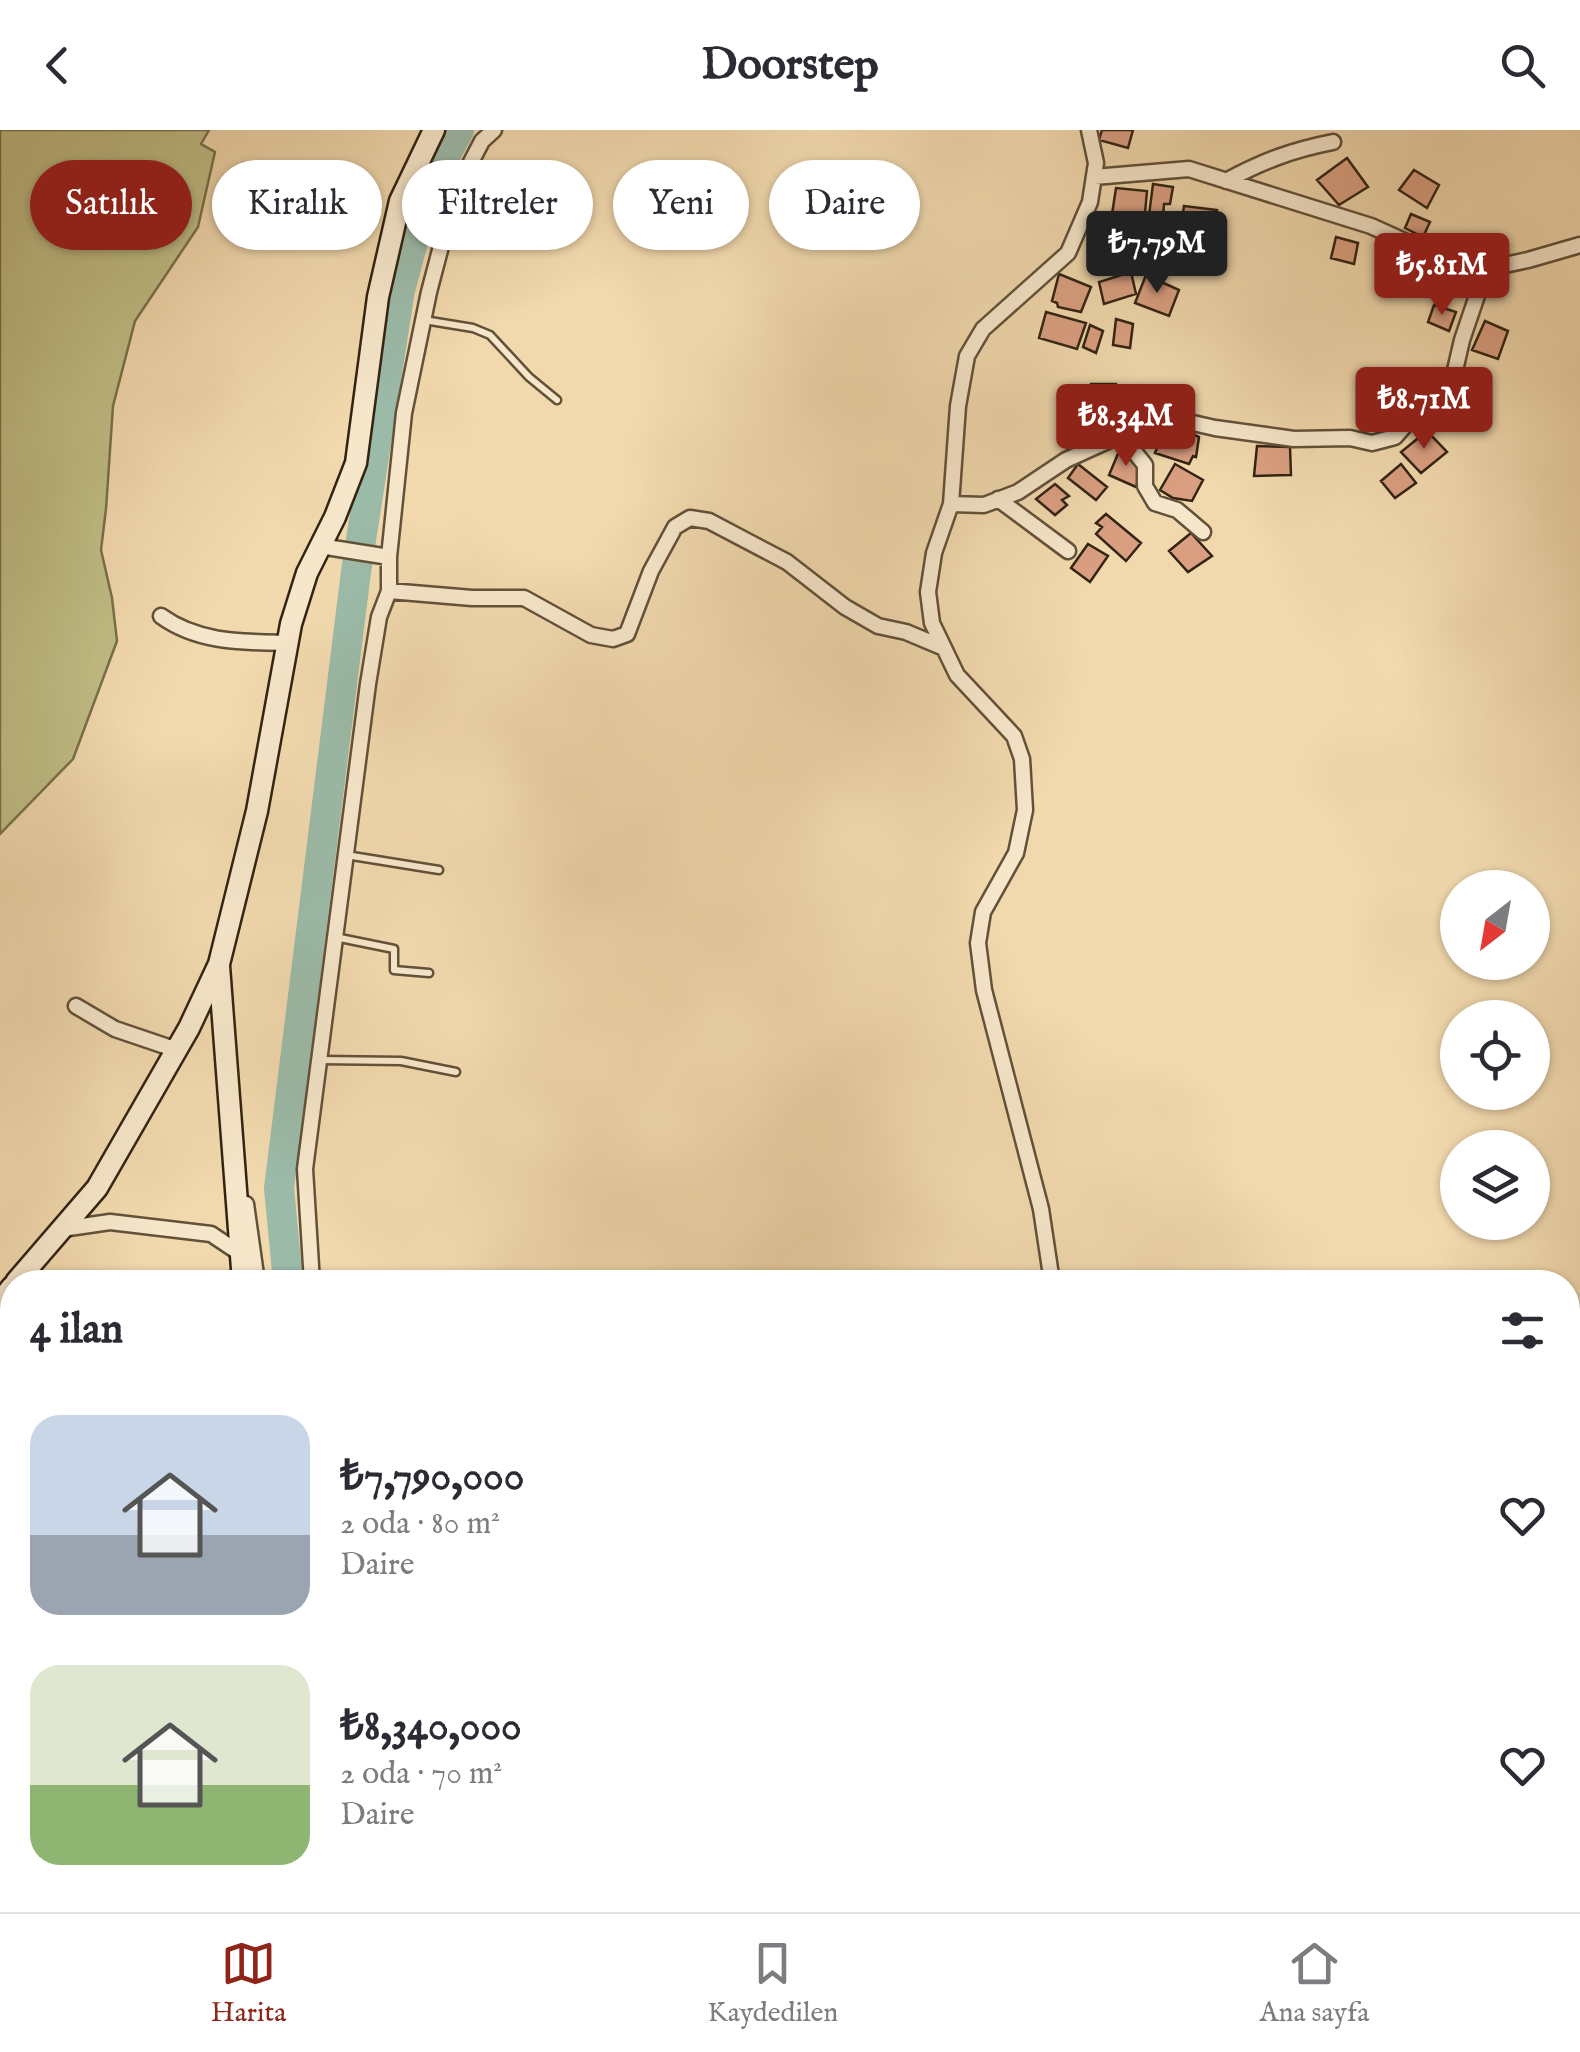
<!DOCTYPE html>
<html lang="tr">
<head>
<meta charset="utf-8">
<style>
  :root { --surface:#fff; --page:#f2f2f3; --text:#2b2b33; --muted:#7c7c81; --line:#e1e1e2; --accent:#8f2418 }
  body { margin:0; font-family:"IM FELL English",serif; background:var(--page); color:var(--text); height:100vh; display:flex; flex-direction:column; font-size:38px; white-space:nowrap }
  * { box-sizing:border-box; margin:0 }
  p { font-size:32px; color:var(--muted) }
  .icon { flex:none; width:55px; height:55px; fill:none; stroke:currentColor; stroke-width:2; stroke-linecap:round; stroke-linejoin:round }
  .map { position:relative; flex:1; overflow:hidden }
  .details { position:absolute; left:0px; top:1140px; width:1580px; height:642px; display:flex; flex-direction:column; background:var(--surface); border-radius:40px 40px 0 0; box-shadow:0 2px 8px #0004 }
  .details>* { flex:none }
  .banner { position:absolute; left:30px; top:30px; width:1000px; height:90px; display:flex; gap:20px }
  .needle { width:65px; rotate:211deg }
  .tools { position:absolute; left:1440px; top:740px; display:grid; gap:20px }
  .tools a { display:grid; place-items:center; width:110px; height:110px; border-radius:50%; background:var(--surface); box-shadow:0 2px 8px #0004; font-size:50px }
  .price { position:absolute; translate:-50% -85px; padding:0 22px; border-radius:10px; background:var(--accent); color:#fff; font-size:32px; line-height:65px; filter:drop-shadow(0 2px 5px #0008) }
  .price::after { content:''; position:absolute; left:50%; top:60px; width:30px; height:22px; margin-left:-15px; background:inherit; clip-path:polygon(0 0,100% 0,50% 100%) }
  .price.selected { background:#222; color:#fff }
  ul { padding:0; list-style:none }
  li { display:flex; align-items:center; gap:30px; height:250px; padding:0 30px }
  li span { display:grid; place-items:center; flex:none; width:280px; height:200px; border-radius:30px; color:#555 }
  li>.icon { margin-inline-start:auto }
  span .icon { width:120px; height:120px; fill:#fffc; stroke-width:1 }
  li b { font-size:42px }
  h2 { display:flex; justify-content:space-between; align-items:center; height:120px; padding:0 30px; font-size:42px }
  .chip { padding:0 35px; border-radius:45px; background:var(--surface); box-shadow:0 2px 8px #0004; font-size:35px; line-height:90px }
  .chip.selected { background:var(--accent); color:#fff }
  header { display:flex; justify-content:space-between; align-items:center; height:130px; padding:0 30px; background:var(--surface); font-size:45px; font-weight:700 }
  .menu { display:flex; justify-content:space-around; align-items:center; height:140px; border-top:2px solid var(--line); background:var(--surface); font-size:28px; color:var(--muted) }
  .menu a { display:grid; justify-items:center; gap:5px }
  .menu .selected { color:var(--accent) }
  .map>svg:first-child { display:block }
  .green { fill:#c0bd85; stroke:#79704c; stroke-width:2.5 }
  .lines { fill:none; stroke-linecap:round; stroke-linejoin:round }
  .river { stroke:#9bbaa8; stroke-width:30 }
  .building { fill:#da9f81; stroke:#322412; stroke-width:2.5 }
  .lane-casing { stroke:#625139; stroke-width:11 }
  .street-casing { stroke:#625139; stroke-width:19 }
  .secondary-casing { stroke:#322412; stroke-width:25 }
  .lane { stroke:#f6e6ca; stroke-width:6 }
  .street { stroke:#f6e6ca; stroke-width:14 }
  .secondary { stroke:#f6e6ca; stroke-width:20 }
</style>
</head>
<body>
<header><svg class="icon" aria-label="back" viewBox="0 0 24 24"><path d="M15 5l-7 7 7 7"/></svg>Doorstep<svg class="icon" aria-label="search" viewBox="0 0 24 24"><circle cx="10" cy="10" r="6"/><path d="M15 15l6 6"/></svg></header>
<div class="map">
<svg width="1580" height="1782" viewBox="0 0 1580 1782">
  <rect width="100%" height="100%" fill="#f1d8ad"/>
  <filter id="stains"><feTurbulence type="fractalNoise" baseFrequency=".002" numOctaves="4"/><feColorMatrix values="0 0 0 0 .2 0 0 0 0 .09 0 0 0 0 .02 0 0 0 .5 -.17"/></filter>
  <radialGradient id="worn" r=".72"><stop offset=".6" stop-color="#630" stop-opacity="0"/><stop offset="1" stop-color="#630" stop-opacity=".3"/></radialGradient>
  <path class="green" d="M0,0h209l-8,14 14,8 -17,75 -63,94 -22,85 -7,103 -5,41 11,48 5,43 -44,118 -73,75z"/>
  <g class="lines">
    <path class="river" d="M288,1152l-9,-94 77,-616 44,-282 27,-100 32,-60
      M529,1770l6,12"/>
  </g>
  <path class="building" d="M1102,0h31l-5,18 -29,-8z
    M1347,28l21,29 -29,18 -22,-25z
    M1414,40l25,15 -12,23 -28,-18z
    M1153,54l20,3 -3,17h-6l-1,14 -14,-3z
    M1116,58l31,3 -3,33 -33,-3z
    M1184,76l33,4 -7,35 -31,-5z
    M1411,84l19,8 -7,15 -18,-9z
    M1112,95l40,9 -6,24 -41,-9z
    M1336,107l22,6 -4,21 -23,-6z
    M1131,142l5,22 -32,10 -5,-22z
    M1059,144l32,13 -10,25 -23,-5 -1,-4 -5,-2z
    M1146,145l33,15 -10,26 -34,-13z
    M1434,175l22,7 -7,19 -21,-9z
    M1046,182l40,11 -9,26 -38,-11z
    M1116,189l17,5 -3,24 -17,-3z
    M1485,191l23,10 -10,28 -26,-9z
    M1090,195l13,6 -7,22 -13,-6z
    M1091,254h25l4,31 -11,1 -1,4h-17z
    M1168,301l15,6 3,-6 13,6 -3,20 -3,-1 -4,8 -34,-11 6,-14 4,2z
    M1427,301l20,21 -26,21 -20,-21z
    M1257,316l33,1 1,28 -37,1z
    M1120,319l23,17 -7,21 -27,-12z
    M1078,334l29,23 -11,13 -28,-22z
    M1175,334l28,16 -11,21 -19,-3 -13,-8z
    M1401,334l15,19 -21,15 -14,-17z
    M1055,354l14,12 -7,4 5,5 -12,10 -19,-16z
    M1106,384l35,29 -15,18 -30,-27 6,-7 -6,-4z
    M1191,403l21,23 -24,16 -19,-21z
    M1088,414l20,12 -18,26 -19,-14z"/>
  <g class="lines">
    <g class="lane-casing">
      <path id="lane" d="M424,190l49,8 17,7 39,42 28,23
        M346,725l93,15
        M335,807l59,12v21l35,3
        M320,930l81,1 55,11"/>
    </g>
    <g class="street-casing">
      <path id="street" d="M1094,47l95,-8 182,57 75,34 40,9 42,-9 52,-15
        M1226,51c37,-20 66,-31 107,-39
        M1121,305l24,30v21l10,17 22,7 26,22
        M998,369l70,52
        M951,374l33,1 34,-13 48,-32 55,-25 50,-17 44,10 79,11 56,-1 22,5 23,-6 14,-16 28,-23 16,-19 9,-39 24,-71
        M320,416l69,11
        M389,461l83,7h52l67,37 22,4 14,-5 24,-63 24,-44 15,-9 19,3 78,41 58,45 33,19 28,6 38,16
        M161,486c37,27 82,26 126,27
        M76,876l39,23 62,21
        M246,1074l11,78
        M62,1099l48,-7 101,12 30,20
        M312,1152l-7,-113 63,-485 11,-67 10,-26v-34l15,-144 25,-121 26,-99 27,-52 12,-11
        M1052,1152l-11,-73 -57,-219 -6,-47 5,-31 33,-59 9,-43 -3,-51 -8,-23 -57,-61 -25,-52 -4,-31 6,-39 17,-49 7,-98 9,-50 16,-27 85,-76 22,-51 6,-39 -7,-33
        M1568,1289l12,1
        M1568,1665l12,16
        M502,1770l6,12
        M592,1770l18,12
        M1258,1770l6,12
        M1289,1782l4,-12"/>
    </g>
    <g class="secondary-casing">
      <path id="secondary" d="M219,836l24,316
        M16,1152l81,-94 92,-160 30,-64 38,-153 34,-187 16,-51 28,-56 21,-54 22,-166 22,-96 34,-71
        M0,1172l12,-15
        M308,1770v12"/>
    </g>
    <use href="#lane" class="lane"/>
    <use href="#street" class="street"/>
    <use href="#secondary" class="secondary"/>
  </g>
  <rect width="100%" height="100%" filter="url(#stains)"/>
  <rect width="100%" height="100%" fill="url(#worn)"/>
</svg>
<div class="tools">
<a><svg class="needle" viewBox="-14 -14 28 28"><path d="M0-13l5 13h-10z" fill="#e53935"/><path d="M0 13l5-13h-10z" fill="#7c7c81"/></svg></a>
<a><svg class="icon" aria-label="locate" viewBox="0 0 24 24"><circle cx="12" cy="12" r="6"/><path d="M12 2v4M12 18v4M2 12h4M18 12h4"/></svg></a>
<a><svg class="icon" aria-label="layers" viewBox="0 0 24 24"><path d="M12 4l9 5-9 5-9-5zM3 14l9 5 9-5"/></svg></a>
</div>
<b class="price selected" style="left:1157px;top:166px">₺7.79M</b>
<b class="price" style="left:1442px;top:188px">₺5.81M</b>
<b class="price" style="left:1424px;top:322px">₺8.71M</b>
<b class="price" style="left:1126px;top:339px">₺8.34M</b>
<div class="banner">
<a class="chip selected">Satılık</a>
<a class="chip">Kiralık</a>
<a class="chip">Filtreler</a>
<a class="chip">Yeni</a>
<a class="chip">Daire</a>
</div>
<section class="details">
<h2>4 ilan<svg class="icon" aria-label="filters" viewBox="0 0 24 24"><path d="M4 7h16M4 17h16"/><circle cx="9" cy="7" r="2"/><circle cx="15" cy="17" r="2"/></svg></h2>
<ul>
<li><span style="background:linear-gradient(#c9d6e8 60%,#9aa5b1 0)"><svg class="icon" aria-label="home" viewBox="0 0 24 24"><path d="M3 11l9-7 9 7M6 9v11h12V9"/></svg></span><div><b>₺7,790,000</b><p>2 oda · 80 m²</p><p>Daire</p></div><svg class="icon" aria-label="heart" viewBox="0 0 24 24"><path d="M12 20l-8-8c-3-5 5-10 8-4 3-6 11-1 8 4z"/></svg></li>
<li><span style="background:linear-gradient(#dfe7d0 60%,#8fb573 0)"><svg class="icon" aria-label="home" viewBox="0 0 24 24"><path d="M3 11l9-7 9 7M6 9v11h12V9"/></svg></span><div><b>₺8,340,000</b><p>2 oda · 70 m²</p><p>Daire</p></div><svg class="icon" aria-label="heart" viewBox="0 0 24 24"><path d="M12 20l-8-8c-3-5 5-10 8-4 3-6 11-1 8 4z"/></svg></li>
</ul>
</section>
</div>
<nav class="menu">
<a class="selected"><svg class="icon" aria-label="map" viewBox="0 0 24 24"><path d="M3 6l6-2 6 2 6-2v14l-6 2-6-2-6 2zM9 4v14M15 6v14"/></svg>Harita</a>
<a><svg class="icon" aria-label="saved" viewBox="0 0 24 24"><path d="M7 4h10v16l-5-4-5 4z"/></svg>Kaydedilen</a>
<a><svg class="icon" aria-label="home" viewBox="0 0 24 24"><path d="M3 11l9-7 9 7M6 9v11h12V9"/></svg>Ana sayfa</a>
</nav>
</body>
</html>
